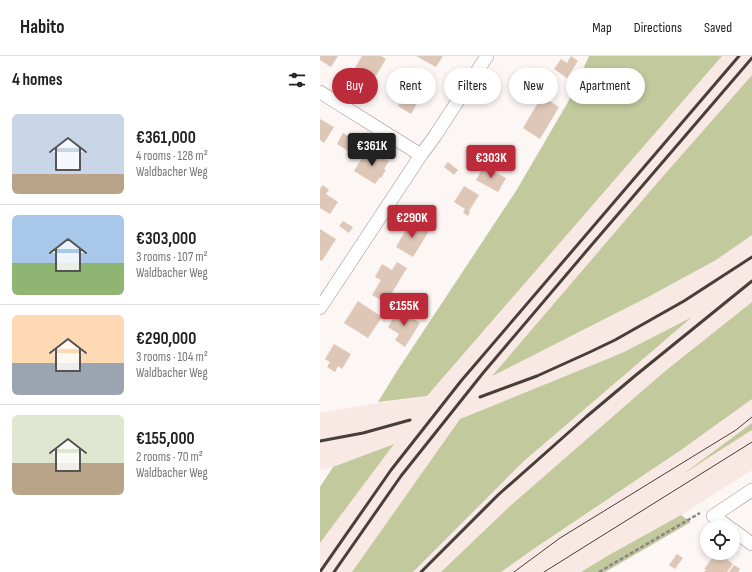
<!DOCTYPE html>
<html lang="en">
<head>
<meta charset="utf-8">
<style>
  :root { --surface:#fff; --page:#f2f2f2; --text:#222; --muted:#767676; --line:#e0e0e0; --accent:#bc2b3a }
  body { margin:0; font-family:"Sofia Sans Condensed",sans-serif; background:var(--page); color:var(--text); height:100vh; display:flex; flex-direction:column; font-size:15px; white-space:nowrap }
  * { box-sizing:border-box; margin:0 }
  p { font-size:13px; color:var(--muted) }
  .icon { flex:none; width:22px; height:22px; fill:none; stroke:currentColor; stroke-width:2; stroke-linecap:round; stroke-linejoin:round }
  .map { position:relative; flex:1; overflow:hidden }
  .drawer { display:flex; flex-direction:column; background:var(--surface); width:320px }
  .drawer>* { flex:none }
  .hud { position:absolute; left:12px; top:12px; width:360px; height:36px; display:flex; gap:8px }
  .fabs { position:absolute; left:380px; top:464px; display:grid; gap:8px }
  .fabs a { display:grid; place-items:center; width:40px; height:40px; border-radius:50%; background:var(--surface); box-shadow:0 2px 6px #0003; font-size:20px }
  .price { position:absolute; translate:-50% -34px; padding:0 9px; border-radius:4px; background:var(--accent); color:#fff; font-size:13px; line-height:26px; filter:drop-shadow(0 1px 2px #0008) }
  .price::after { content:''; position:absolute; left:50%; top:24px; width:12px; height:9px; margin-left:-6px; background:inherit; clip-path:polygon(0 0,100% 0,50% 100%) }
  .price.selected { background:#222; color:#fff }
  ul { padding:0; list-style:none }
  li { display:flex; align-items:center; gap:12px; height:100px; padding:0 12px }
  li+li { border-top:1px solid var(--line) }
  li span { display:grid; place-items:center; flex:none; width:112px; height:80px; border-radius:6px; color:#555 }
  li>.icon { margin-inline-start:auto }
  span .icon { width:48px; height:48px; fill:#fffc; stroke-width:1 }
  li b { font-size:17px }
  h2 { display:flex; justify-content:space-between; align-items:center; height:48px; padding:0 12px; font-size:17px }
  .tag { padding:0 14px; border-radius:18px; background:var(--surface); box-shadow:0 2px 6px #0003; font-size:14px; line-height:36px }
  .tag.selected { background:var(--accent); color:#fff }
  header { display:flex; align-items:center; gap:24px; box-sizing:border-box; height:56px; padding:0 20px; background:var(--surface); border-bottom:1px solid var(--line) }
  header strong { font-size:19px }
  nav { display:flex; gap:22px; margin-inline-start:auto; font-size:14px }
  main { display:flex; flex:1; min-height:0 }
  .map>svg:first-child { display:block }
  .built { fill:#f8e9e4 }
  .green { fill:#c1c99d }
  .building { fill:#dec7b7 }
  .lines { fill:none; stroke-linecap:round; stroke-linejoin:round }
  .minor-casing { stroke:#a68c83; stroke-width:14 }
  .path { stroke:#8d8582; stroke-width:2.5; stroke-dasharray:4 2; stroke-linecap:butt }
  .minor { stroke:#fff; stroke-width:13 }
  .tram { stroke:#483e3a; stroke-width:1 }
  .rail { stroke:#483e3a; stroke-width:3 }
</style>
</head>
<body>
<header>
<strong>Habito</strong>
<nav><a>Map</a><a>Directions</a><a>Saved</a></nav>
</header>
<main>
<section class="drawer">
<h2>4 homes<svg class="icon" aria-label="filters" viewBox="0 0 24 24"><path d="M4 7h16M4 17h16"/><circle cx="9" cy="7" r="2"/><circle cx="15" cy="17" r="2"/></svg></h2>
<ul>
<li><span style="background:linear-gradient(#c9d6e8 75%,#b9a48a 0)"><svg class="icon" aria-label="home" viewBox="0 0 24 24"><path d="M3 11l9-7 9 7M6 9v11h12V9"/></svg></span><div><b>€361,000</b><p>4 rooms · 128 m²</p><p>Waldbacher Weg</p></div></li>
<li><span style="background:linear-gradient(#a9c7e8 60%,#8fb573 0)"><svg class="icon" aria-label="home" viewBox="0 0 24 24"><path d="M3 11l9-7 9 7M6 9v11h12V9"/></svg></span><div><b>€303,000</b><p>3 rooms · 107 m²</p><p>Waldbacher Weg</p></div></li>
<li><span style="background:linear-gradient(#ffd9b3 60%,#9aa5b1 0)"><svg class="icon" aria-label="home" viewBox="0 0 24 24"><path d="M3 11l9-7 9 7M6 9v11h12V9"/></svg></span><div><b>€290,000</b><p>3 rooms · 104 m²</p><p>Waldbacher Weg</p></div></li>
<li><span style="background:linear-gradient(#dfe7d0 60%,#b9a48a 0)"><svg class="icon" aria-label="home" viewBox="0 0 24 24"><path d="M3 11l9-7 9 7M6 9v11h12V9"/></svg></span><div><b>€155,000</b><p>2 rooms · 70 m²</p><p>Waldbacher Weg</p></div></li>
</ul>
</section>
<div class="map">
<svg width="432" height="516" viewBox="0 0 432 516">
  <rect width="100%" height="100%" fill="#fcf6f4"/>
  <path class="built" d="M402,0h30v19l-94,107 -165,193 155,-78 68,-37 36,-25v67l-88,70 -154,134 -69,66h-28l111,-111 166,-143 -68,35 -162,66 -108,153h-32v-29l73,-99 -60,23 -13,3v-57l39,-7 68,-10z
    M432,343v24l-64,47 29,-17 35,-23v40l-71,45 -72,40 -28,17h-80l34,-24 146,-98z"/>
  <path class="green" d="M269,0h133l-295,340 -49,6 19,-31 119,-180 52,-89z
    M432,19v160l-36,25 -68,37 -156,79 166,-194z
    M432,246v97l-71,51 -146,98 -34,24h-60l69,-66 154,-134z
    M372,261l-168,144 -111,111h-61l108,-153 162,-66z
    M432,367v7l-69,44z
    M74,388l-74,99v-56l13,-20z
    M361,459l10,7 -86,50h-24l28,-17z"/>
  <path class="building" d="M0,0h18l-7,11 -11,-7z
    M42,0h19l5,3 -15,25 -19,-11z
    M96,0h27l-7,11z
    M251,0l7,5 -11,17 -13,-9 7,-10 6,4z
    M92,25l11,6 -3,6 2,1 -11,20 -13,-8z
    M164,33l10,6 -5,8 -10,-6z
    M222,40l17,11 -19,32 -17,-11z
    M0,63l14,8 -10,16 -4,-3z
    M23,77l11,7 -6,11 -11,-7z
    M51,94l18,11 -5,8 2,1 -5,8 -1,-1 -5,7 -21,-13 9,-15 3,2z
    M128,106l10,8 -4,5 -10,-8z
    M164,110l22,12 -8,14 -22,-12z
    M3,129l6,5 -3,4 12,8 -8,12 -10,-6v-19z
    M144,130l15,9 -10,16 1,1 -2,4 -5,-3 2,-4 -11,-7z
    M23,165l10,6 -4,6 -10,-7z
    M91,165l18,10 -16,26 -17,-10z
    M0,173l16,10 -14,22 -2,-1z
    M77,206l10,6 -17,28h-2l-4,6 -12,-7 9,-15 -6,-3 7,-13 10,6z
    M38,245l24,16 -14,21 -24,-15z
    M79,253l21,14 -15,24 -10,-7 4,-6 -11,-7z
    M14,288l17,10 -9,15 -4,-3 -3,6 -8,-5 3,-5 -5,-3z
    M396,497h3l14,11 -6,8h-23l2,-3h-2z
    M357,498l6,4 -8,11 -6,-4z
    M414,509l6,4 -2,3h-9z"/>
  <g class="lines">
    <g class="minor-casing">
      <path id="minor" d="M0,36l101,63
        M0,252l101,-153 14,-19 52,-80
        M409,471l-16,-11 39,-26
        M413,474l19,14"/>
    </g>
    <path class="path" d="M279,516l101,-59"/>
    <use href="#minor" class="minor"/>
    <path class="tram" d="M194,516l46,-34 176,-108 16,-13
      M224,516l208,-130"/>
    <path class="rail" d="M160,341l57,-21 53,-24 25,-12 69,-39 68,-44
      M0,385l43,-8 47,-13
      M0,516l71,-102 70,-89 278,-325
      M14,516l67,-96 82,-103 106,-125 163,-190
      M101,516l77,-77 88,-78 50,-42 116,-94"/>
  </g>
</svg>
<div class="fabs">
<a><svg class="icon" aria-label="locate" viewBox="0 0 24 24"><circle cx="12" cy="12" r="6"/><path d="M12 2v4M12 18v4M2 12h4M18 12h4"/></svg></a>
</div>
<b class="price selected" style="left:52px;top:111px">€361K</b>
<b class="price" style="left:171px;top:123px">€303K</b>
<b class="price" style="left:92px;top:183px">€290K</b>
<b class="price" style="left:84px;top:271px">€155K</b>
<div class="hud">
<a class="tag selected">Buy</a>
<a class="tag">Rent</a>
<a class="tag">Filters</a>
<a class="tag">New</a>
<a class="tag">Apartment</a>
</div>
</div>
</main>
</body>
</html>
